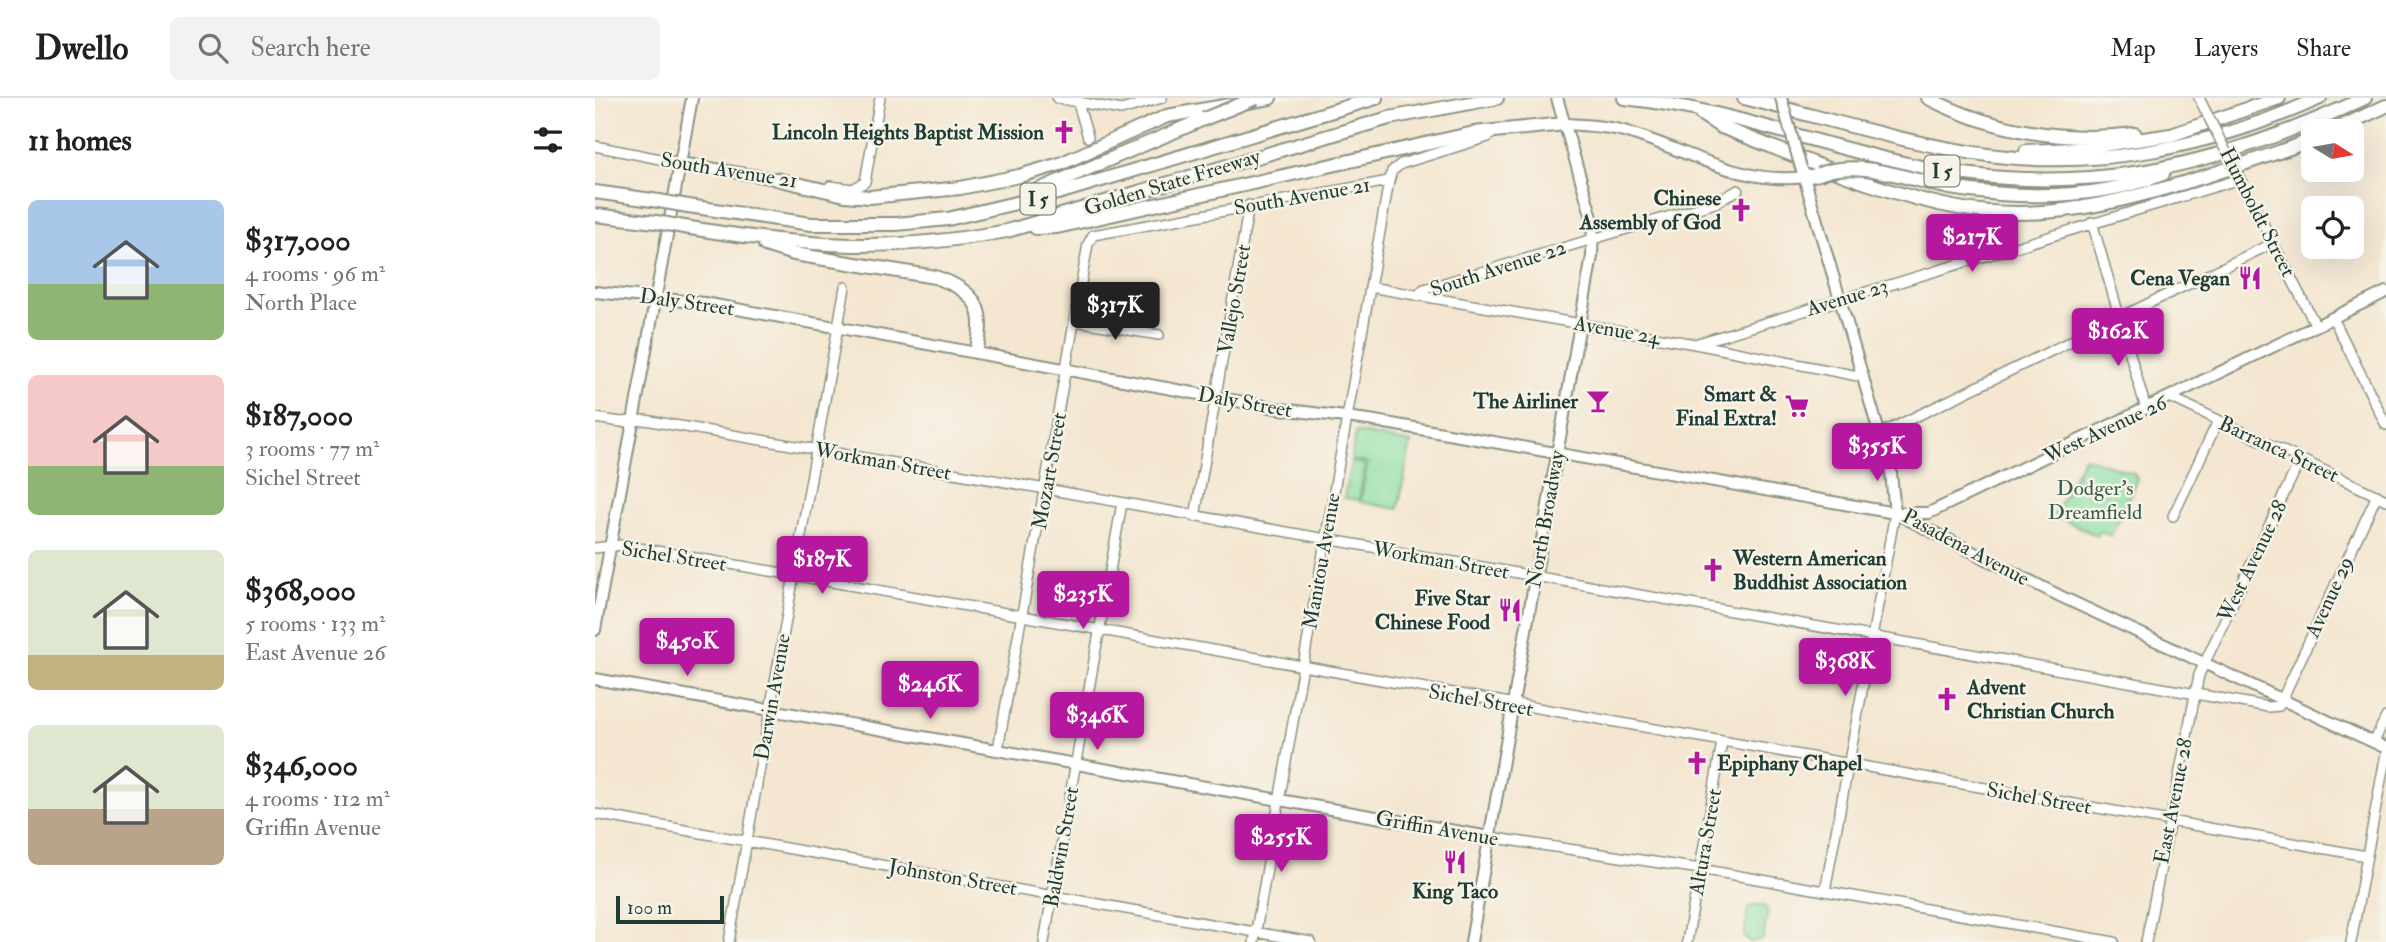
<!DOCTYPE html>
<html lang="en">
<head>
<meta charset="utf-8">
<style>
  :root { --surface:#fff; --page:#f2f2f2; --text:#202124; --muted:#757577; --line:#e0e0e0; --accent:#b5179e }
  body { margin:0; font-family:"IM FELL Double Pica",serif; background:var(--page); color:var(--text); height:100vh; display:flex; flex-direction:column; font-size:26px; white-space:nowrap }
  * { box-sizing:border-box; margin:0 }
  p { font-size:23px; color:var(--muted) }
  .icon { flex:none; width:38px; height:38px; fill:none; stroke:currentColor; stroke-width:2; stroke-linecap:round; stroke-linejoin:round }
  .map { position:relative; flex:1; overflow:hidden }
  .side { display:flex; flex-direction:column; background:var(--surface); width:595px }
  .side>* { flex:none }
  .needle { width:46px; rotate:101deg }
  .controls { position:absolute; left:1706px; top:21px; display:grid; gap:14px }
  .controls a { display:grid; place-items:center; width:63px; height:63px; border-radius:10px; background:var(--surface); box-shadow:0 7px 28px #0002; font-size:35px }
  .scale { position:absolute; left:21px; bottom:18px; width:108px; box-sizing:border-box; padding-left:7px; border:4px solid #1f3d34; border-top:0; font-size:19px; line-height:24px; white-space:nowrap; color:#1f3d34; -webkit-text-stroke:5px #f7f3e8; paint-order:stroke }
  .price { position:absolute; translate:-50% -60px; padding:0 16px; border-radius:7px; background:var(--accent); color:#fff; font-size:23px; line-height:46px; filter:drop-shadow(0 2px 4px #0008) }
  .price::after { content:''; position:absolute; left:50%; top:42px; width:21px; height:16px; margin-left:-10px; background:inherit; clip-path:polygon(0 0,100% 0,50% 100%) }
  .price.current { background:#222; color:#fff }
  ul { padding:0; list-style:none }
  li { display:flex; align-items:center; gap:21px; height:175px; padding:0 28px }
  li span { display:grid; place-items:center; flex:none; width:196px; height:140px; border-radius:10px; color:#555 }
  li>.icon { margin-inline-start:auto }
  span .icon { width:84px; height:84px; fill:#fffc; stroke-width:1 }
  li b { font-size:30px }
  h2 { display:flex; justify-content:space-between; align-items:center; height:84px; padding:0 28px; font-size:30px }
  header { display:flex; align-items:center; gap:42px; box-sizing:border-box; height:98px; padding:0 35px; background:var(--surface); border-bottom:2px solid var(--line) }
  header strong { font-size:33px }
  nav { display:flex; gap:38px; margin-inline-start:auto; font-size:24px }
  .search { width:490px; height:63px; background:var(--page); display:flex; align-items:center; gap:18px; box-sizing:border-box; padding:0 24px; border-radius:10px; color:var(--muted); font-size:26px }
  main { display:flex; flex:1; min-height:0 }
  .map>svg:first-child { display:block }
  .green { fill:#86dea1; stroke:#528e6a; stroke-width:2 }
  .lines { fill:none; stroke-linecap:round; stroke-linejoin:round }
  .minor-casing { stroke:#8a9282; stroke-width:12 }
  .major-casing { stroke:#8a9282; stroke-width:14 }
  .highway-casing { stroke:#8a9282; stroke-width:16 }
  .minor { stroke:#fff; stroke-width:9 }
  .major { stroke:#fff; stroke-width:10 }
  .highway { stroke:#fff; stroke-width:12 }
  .minor-bridge-casing { stroke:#8a9282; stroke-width:12; stroke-linecap:butt }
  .major-bridge-casing { stroke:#8a9282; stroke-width:14; stroke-linecap:butt }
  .highway-bridge-casing { stroke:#8a9282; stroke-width:16; stroke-linecap:butt }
  .minor-bridge { stroke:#fff; stroke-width:9 }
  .major-bridge { stroke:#fff; stroke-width:10 }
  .highway-bridge { stroke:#fff; stroke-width:12 }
  .labels { text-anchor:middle; stroke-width:5; stroke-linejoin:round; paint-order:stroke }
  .shield { fill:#f7f3e8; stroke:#60746a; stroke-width:2 }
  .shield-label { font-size:19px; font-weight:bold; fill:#1f3d34 }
  .poi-label { font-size:21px; font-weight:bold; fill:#1f3d34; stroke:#f7f3e8; text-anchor:end }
  .street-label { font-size:21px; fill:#1f3d34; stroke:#f7f3e8 }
  .park-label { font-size:21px; fill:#345d4a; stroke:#f7f3e8 }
</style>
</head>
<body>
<header>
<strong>Dwello</strong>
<div class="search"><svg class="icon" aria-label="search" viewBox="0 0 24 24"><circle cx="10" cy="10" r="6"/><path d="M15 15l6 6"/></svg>Search here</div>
<nav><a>Map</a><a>Layers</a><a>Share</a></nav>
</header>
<main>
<section class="side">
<h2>11 homes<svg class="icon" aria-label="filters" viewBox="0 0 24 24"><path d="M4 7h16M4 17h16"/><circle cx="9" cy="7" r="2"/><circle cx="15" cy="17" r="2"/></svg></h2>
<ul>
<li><span style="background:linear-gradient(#a9c7e8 60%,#8fb573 0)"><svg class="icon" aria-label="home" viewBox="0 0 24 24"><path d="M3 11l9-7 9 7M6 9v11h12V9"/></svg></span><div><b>$317,000</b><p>4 rooms · 96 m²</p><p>North Place</p></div></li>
<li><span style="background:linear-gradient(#f6c9c9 65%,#8fb573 0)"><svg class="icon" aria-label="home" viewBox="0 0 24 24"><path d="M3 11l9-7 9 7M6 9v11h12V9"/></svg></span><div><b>$187,000</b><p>3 rooms · 77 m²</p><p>Sichel Street</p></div></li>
<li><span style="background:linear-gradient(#dfe7d0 75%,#c2b280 0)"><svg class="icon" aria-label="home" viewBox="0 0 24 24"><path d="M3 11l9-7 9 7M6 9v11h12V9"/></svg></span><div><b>$368,000</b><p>5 rooms · 133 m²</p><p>East Avenue 26</p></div></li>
<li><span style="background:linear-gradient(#dfe7d0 60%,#b9a48a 0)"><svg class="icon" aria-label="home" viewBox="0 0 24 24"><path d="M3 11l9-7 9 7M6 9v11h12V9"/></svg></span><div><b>$346,000</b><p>4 rooms · 112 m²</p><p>Griffin Avenue</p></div></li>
</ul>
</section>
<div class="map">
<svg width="1791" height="844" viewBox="0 0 1791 844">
  <rect width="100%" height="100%" fill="#f7f3e8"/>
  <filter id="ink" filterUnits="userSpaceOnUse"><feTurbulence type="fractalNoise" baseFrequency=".0143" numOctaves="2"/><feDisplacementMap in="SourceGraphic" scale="14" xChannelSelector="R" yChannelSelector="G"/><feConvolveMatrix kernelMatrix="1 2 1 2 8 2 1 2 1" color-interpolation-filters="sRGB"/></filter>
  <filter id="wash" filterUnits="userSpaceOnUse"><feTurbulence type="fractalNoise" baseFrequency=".00686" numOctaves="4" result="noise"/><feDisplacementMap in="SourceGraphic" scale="28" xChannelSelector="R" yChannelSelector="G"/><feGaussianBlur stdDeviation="1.57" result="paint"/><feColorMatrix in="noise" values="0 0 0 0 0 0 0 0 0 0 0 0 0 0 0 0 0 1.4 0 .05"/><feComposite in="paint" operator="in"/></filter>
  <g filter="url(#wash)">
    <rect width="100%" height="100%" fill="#f4e6d0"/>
    <path class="green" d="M761,334l55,11 -13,66 -38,-7 8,-39 -17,-3z
      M1489,359l50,16 3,6 -26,57 -11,-5 -3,5 -43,-21z
      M756,364l14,2 -6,36 -15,-2z
      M1160,806l9,2 4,6 -5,27 -13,3 -6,-5 4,-28z"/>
  </g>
  <g filter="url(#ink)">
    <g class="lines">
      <g class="minor-casing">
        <path id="minor" d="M462,0l64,12 41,-12
          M1604,0l9,18
          M482,2l11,37
          M0,48l85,17
          M235,88l23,3 12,-7 15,-84
          M1497,124l54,187
          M775,189l325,57 168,33
          M823,197l6,-6 291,-86 23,-13
          M1738,220l53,107
          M481,223l83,14
          M1100,246l545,-165 76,147
          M1577,300l214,102
          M0,320l26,4 24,-2 401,69 1223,218 10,-1 98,-211
          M1285,336l393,-191
          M1578,418l45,-95
          M600,419l54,-312
          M0,450l27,-3 171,30 1573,281
          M1779,644l12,-25
          M403,651l90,-505 5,-9 296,-54
          M0,716l716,128
          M894,739l211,32 414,73
          M1230,793l70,-378
          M134,844l116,-655
          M449,844l78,-439
          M659,844l135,-761 3,-10 9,-7 87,-27 7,-6
          M1092,844l35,-200
          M1551,844l53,-267 101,-215
          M1756,844l35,-189"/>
      </g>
      <g class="major-casing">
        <path id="major" d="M970,26c20,1 40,2 59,7 59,17 117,55 180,46
          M85,65l96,16
          M1207,72l89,303 4,40
          M0,194l109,11 577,106 88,11 526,93 167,84 324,151
          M1303,415h31l457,-221
          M0,532l97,-532
          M0,581l894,158
          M876,844l121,-686 1,-35 -36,-123"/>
      </g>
      <g class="highway-casing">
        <path id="highway" d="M1029,0c96,10 185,44 279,65 170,38 306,8 462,-65
          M1149,0c81,20 162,46 244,57 114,15 228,-10 332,-57
          M1333,0c64,33 136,45 207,36
          M1106,16l20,13c77,29 156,66 237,81 85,15 164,-6 245,-31 37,-12 74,-23 110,-38
          M1737,33l54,-25
          M1431,53l49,-2 96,-14 108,-37
          M1209,79l15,-3
          M181,81l69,16 25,2 90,-9 59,-12 41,-12 107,-48 103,-18
          M1355,90c70,11 146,12 213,-14
          M0,94l64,9
          M436,95l173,-74
          M93,108l123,18h85l52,-5 110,-26 318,-95
          M0,117l61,7
          M89,129c120,20 203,26 323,4l382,-113 108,-20
          M441,130l21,-1 417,-94 91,-9
          M170,147l29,9 141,23c42,14 52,33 41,75"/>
      </g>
      <use href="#minor" class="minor"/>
      <use href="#major" class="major"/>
      <use href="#highway" class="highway"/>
      <g class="minor-bridge-casing">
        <path id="minor-bridge" d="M1613,18l32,63"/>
      </g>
      <g class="major-bridge-casing">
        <path id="major-bridge" d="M1186,0l20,70"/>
      </g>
      <g class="highway-bridge-casing">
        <path id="highway-bridge" d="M609,21l52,-21
          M1224,76c40,-16 90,6 131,14
          M64,103l29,5
          M61,124l28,5"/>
      </g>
      <use href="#minor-bridge" class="minor-bridge"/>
      <use href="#major-bridge" class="major-bridge"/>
      <use href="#highway-bridge" class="highway-bridge"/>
    </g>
  </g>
  <defs>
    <g id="church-bare" transform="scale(1.89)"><path d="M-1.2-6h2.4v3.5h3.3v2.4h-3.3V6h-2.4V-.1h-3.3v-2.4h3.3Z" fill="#b5179e" stroke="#f7f3e8" stroke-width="2.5" paint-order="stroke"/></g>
    <g id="restaurant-bare" transform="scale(1.89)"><path d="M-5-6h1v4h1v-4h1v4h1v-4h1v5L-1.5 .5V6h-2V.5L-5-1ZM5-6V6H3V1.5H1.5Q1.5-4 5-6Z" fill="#b5179e" stroke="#f7f3e8" stroke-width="2.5" paint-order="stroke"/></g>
    <g id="bar-bare" transform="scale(1.89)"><path d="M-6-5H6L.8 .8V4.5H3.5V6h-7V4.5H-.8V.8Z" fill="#b5179e" stroke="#f7f3e8" stroke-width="2.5" paint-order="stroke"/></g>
    <g id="supermarket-bare" transform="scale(1.89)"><path d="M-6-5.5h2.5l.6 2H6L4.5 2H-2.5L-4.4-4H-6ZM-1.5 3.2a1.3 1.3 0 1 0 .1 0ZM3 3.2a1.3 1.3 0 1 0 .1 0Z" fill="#b5179e" stroke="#f7f3e8" stroke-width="2.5" paint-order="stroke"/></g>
  </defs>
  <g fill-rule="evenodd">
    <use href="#church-bare" x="469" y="34"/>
    <use href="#church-bare" x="1146" y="112"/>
    <use href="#restaurant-bare" x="1655" y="180"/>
    <use href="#bar-bare" x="1003" y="303"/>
    <use href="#supermarket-bare" x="1202" y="308"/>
    <use href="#church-bare" x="1118" y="472"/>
    <use href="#restaurant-bare" x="915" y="512"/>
    <use href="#church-bare" x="1352" y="601"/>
    <use href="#church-bare" x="1102" y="665"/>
    <use href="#restaurant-bare" x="860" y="764"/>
  </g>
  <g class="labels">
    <g class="shield">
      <rect x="1329.5" y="57.5" width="35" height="31" rx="5"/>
      <rect x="425.5" y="85.5" width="35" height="31" rx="5"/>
    </g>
    <g class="shield-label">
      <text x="1347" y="80">I 5</text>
      <text x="443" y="108">I 5</text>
    </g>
    <g class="poi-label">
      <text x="449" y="41">Lincoln Heights Baptist Mission</text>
      <text x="1126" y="107">Chinese<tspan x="1126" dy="24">Assembly of God</tspan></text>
      <text x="1635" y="187">Cena Vegan</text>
      <text x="1182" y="303">Smart &amp;<tspan x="1182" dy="24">Final Extra!</tspan></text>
      <text x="983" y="310">The Airliner</text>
      <text x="1138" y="467" text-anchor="start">Western American<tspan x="1138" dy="24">Buddhist Association</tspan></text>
      <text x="895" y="507">Five Star<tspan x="895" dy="24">Chinese Food</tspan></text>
      <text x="1372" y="596" text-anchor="start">Advent<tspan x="1372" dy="24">Christian Church</tspan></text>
      <text x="1122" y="672" text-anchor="start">Epiphany Chapel</text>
      <text x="860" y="800" text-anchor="middle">King Taco</text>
    </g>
    <g class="street-label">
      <text transform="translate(134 72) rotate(9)" y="7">South Avenue 21</text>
      <text transform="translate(577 84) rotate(-17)" y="7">Golden State Freeway</text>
      <text transform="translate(707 98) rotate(-10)" y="7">South Avenue 21</text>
      <text transform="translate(1663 114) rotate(63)" y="7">Humboldt Street</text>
      <text transform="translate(903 170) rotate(-18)" y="7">South Avenue 22</text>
      <text transform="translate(1252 199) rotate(-17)" y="7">Avenue 23</text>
      <text transform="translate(639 201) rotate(-80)" y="7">Vallejo Street</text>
      <text transform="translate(92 204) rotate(8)" y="7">Daly Street</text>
      <text transform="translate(1022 232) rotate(10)" y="7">Avenue 24</text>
      <text transform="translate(650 304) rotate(10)" y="7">Daly Street</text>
      <text transform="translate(1510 331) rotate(-25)" y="7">West Avenue 26</text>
      <text transform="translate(1684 351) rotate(25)" y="7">Barranca Street</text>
      <text transform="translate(288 363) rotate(10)" y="7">Workman Street</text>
      <text transform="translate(454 373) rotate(-80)" y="7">Mozart Street</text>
      <text transform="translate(950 421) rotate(-80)" y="7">North Broadway</text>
      <text transform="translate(1371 449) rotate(28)" y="7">Pasadena Avenue</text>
      <text transform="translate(79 458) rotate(9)" y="7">Sichel Street</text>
      <text transform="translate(846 462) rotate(10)" y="7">Workman Street</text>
      <text transform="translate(726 463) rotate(-80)" y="7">Manitou Avenue</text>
      <text transform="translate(1657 463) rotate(-64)" y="7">West Avenue 28</text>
      <text transform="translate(1734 499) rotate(-65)" y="7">Avenue 29</text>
      <text transform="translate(177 599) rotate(-80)" y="7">Darwin Avenue</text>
      <text transform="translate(886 602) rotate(10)" y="7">Sichel Street</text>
      <text transform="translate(1444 700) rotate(10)" y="7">Sichel Street</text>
      <text transform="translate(1578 703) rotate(-79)" y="7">East Avenue 28</text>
      <text transform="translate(842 730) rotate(10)" y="7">Griffin Avenue</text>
      <text transform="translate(1110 744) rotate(-80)" y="7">Altura Street</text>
      <text transform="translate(466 749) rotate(-80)" y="7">Baldwin Street</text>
      <text transform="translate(358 779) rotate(10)" y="7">Johnston Street</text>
    </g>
    <g class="park-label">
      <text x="1500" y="397">Dodger's<tspan x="1500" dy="24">Dreamfield</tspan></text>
    </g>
  </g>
</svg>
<div class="controls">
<a><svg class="needle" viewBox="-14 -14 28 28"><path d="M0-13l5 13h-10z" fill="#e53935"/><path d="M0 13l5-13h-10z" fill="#757577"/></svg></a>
<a><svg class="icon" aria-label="locate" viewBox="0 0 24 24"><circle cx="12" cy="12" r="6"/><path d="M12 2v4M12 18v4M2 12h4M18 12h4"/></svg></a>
</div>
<div class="scale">100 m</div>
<b class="price" style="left:1377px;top:176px">$217K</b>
<b class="price current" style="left:520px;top:244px">$317K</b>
<b class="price" style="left:1523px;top:270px">$162K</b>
<b class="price" style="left:1282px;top:385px">$355K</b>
<b class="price" style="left:227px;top:498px">$187K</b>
<b class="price" style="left:488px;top:533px">$235K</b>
<b class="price" style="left:92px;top:580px">$450K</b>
<b class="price" style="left:1250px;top:600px">$368K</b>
<b class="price" style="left:335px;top:623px">$246K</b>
<b class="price" style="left:502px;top:654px">$346K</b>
<b class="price" style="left:686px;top:776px">$255K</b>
</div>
</main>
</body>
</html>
